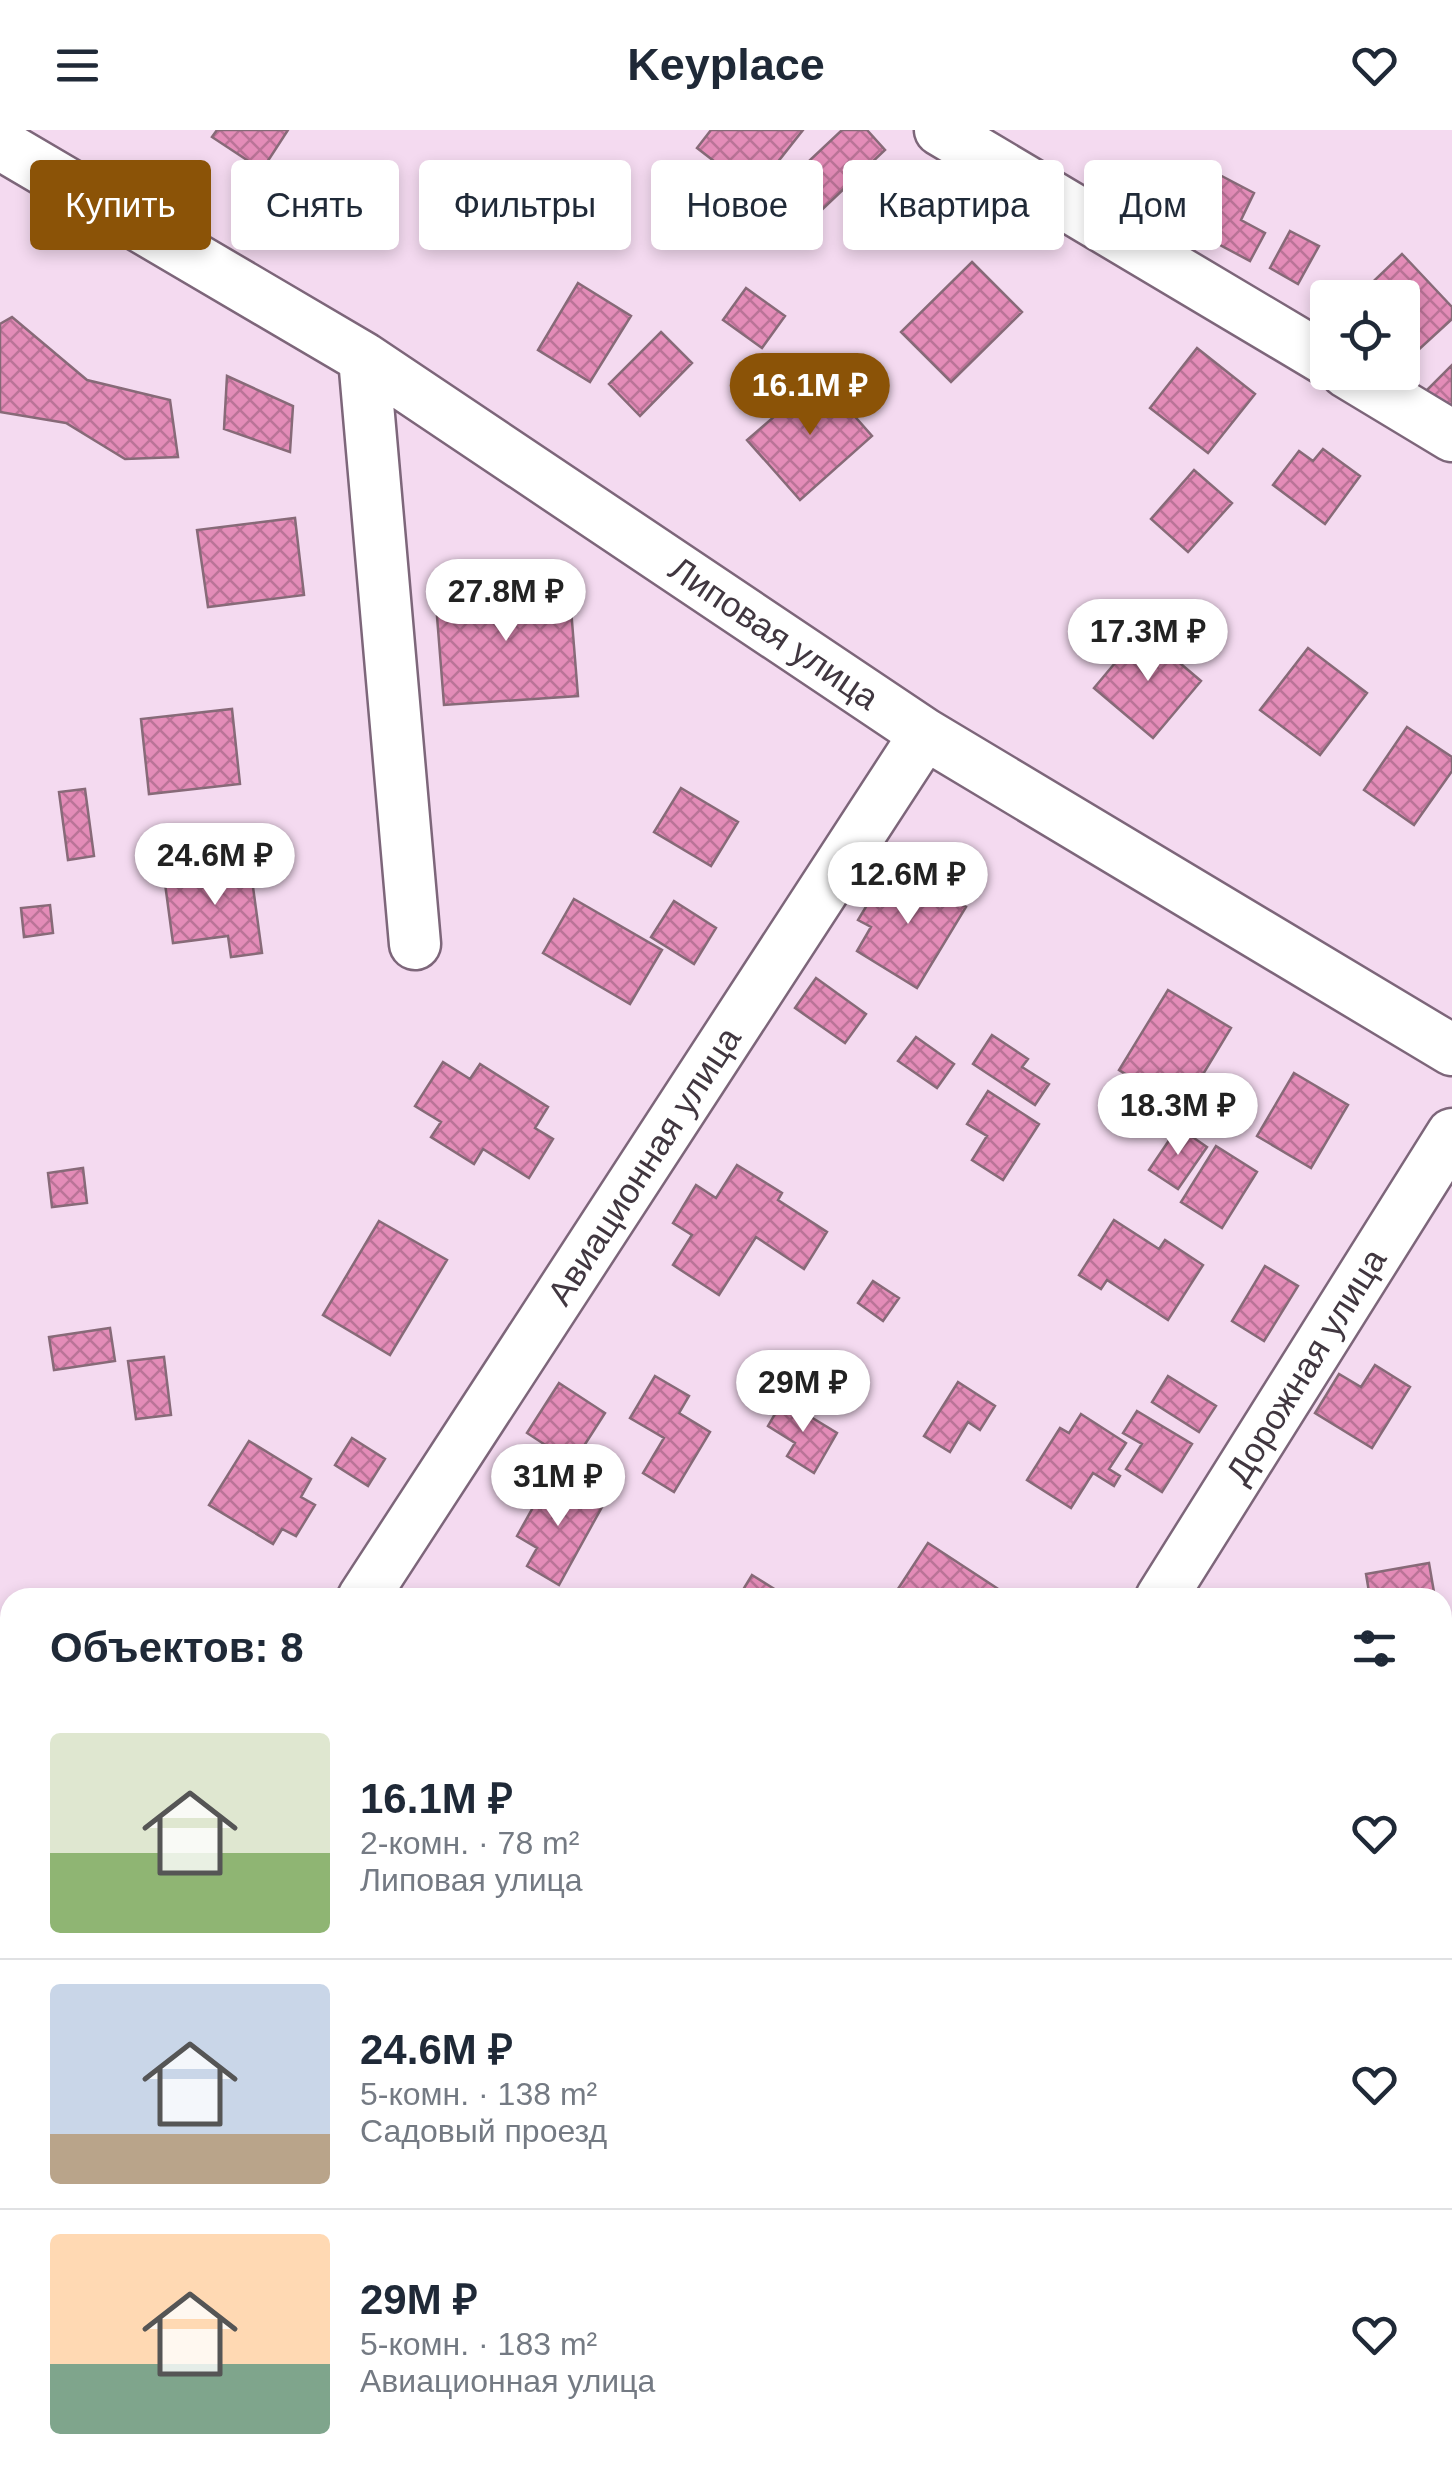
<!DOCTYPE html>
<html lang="ru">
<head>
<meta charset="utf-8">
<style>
  :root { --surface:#fff; --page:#f2f2f3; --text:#1f2937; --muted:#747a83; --line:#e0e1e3; --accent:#8b5307 }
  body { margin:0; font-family:Helvetica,sans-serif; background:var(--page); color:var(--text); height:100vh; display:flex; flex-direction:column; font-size:38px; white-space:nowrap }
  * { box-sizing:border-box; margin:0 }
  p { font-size:32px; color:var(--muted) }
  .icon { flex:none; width:55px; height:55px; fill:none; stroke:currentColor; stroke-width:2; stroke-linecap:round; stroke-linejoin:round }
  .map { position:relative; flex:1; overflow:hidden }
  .drawer { position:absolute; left:0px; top:1458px; width:1452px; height:892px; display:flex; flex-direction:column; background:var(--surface); border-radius:30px 30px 0 0; box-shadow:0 5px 15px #0003 }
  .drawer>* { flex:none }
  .top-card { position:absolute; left:30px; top:30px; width:1392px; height:90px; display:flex; gap:20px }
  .tools { position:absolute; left:1310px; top:150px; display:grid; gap:20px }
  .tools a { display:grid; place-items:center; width:110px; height:110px; border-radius:10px; background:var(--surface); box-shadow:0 5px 15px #0003; font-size:50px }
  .price { position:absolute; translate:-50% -85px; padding:0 22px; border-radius:35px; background:#fff; color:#222; font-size:32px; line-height:65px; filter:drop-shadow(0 2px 5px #0008) }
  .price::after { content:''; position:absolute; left:50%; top:60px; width:30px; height:22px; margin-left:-15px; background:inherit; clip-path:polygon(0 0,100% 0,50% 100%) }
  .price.active { background:var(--accent); color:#fff }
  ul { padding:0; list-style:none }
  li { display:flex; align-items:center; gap:30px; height:250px; padding:0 50px }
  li+li { border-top:2px solid var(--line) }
  li span { display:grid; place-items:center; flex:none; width:280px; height:200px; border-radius:10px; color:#555 }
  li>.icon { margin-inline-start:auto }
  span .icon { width:120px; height:120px; fill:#fffc; stroke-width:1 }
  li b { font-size:42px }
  h2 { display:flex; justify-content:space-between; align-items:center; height:120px; padding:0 50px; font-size:42px }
  .tag { padding:0 35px; border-radius:10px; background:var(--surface); box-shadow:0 5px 15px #0003; font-size:35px; line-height:90px }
  .tag.active { background:var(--accent); color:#fff }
  header { display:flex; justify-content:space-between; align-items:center; height:130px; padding:0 50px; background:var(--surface); font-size:45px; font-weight:700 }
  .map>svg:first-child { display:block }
  .building { fill:url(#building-cross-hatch); stroke:#876a78; stroke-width:2.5 }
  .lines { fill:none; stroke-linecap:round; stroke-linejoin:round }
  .minor-casing { stroke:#7d667a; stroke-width:55 }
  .minor { stroke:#fff; stroke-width:50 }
  .labels { text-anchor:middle; stroke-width:8; stroke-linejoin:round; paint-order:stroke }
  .street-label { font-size:35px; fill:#413740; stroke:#fff }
</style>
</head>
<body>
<header><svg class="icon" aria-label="menu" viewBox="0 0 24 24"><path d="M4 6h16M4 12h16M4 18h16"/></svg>Keyplace<svg class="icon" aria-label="heart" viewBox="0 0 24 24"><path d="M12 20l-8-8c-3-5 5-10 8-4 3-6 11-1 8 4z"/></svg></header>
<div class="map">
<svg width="1452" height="2348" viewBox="0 0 1452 2348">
  <defs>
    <pattern id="building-cross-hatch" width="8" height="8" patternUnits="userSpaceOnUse" patternTransform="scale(2.5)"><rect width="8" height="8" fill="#e48cb8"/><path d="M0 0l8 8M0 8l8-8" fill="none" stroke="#ba7397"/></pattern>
  </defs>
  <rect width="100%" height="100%" fill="#f4daf0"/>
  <path class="building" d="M217,0h71l-26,40 -50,-33z
    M711,0h92l-49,62 -57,-44z
    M842,0h25l18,20 -94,89 -31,-32z
    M1216,43l38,20 -13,27 24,13 -15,28 -62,-33z
    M276,54l40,28 -20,28 -40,-28z
    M882,55l25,18 -18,25 -25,-18z
    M1290,101l29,15 -21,38 -28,-16z
    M1402,124l50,53v12l-50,46v-67h-46z
    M972,132l50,50 -71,70 -50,-50z
    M578,153l53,33 -41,66 -52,-32z
    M746,158l39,28 -23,32 -39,-28z
    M12,187l75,63 83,20 8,57 -53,2 -59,-36 -66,-11v-88z
    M661,202l31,31 -52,53 -31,-32z
    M1197,218l58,46 -47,59 -58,-45z
    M1452,235v51l-27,-24z
    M227,246l66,30 -3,46 -66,-23z
    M820,247l52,59 -72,64 -53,-60z
    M1323,319l37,27 -35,48 -52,-39 26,-34 14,10z
    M1194,340l38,33 -44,49 -37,-33z
    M295,388l9,77 -96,12 -11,-77z
    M569,454l9,112 -134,9 -9,-114z
    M1142,501l59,50 -48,57 -59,-50z
    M1308,518l59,45 -47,62 -60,-45z
    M232,579l8,75 -91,10 -8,-75z
    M1407,597l45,30v14l-38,54 -50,-35z
    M681,658l57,34 -27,44 -57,-34z
    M85,659l9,67 -26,4 -9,-68z
    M250,735l12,88 -31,4 -3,-21 -55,7 -9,-67z
    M906,741l60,36 -49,81 -60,-37 14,-24 -13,-7 21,-35 13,9z
    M574,769l88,51 -32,54 -87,-51z
    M674,771l42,27 -22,36 -43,-27z
    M50,775l3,28 -29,4 -3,-29z
    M816,848l50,36 -21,29 -50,-35z
    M1168,860l63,38 -49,81 -63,-39z
    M992,905l36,24 -6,8 27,17 -14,21 -62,-41z
    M916,907l38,27 -17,24 -39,-27z
    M443,932l27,17 10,-15 68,43 -13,21 18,11 -24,39 -46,-29 -9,15 -43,-27 10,-15 -26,-16z
    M1294,943l54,32 -37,63 -54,-32z
    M988,961l51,33 -36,56 -31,-20 15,-24 -20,-12z
    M1178,997l29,20 -29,42 -29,-19z
    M1216,1016l41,26 -35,56 -41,-26z
    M737,1035l45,28 -4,7 49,32 -23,37 -48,-32 -37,58 -46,-30 19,-30 -19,-12 23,-38 20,13z
    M83,1038l4,35 -35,4 -4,-34z
    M1114,1090l45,29 6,-9 38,25 -35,55 -61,-40 -6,9 -22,-14z
    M379,1091l68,39 -57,95 -67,-40z
    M1265,1136l33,20 -34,55 -32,-20z
    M873,1151l26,17 -16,23 -25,-18z
    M110,1198l5,33 -61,9 -5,-33z
    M164,1227l7,58 -35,4 -8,-58z
    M1375,1235l35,22 -38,61 -57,-35 24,-39 22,13z
    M655,1246l34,20 -10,17 31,19 -36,60 -31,-19 21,-35 -34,-20z
    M1168,1246l48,30 -17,26 -47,-30z
    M958,1252l37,24 -15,24 -12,-8 -18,30 -26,-16z
    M559,1253l46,30 -32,50 -46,-30z
    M783,1270l54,33 -23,40 -27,-17 8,-13 -27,-17z
    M1137,1281l55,33 -30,48 -36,-23 16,-25 -19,-11z
    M1081,1284l45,29 -17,26 11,7 -6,10 -21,-13 -22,35 -44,-28 33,-52 9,5z
    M352,1308l33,21 -17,27 -33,-21z
    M249,1311l62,38 -10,18 14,8 -19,31 -14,-7 -9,15 -64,-39z
    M550,1347l52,30 -43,78 -32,-19 10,-18 -20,-12z
    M928,1413l84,55h-120z
    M1429,1433l6,35h-65l-4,-24z
    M752,1445l35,22v1h-49z
    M1452,1613v81l-10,1v-80z
    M10,1623v72l-10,2v-72z
    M1442,1922h10v104h-10z
    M1442,2080h6l1,71h-7z
    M712,2340h108l-5,8h-108z
    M921,2340h41l-5,8h-24z"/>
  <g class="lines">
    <g class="minor-casing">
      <path id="minor" d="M940,0l388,231
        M0,14l364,214 561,376 527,316
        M364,228l51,586
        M1346,242l106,64
        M363,1468l562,-864
        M1161,1468l291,-464
        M0,2003l10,-1
        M1331,2348v-8"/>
    </g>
    <use href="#minor" class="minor"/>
  </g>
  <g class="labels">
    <g class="street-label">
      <text transform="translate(774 503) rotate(34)" y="12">Липовая улица</text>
      <text transform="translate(644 1036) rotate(-57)" y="12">Авиационная улица</text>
      <text transform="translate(1306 1236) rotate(-58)" y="12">Дорожная улица</text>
    </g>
  </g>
</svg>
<div class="tools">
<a><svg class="icon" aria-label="locate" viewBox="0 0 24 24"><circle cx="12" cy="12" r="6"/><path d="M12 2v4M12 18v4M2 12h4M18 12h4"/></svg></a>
</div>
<b class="price active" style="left:810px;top:308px">16.1M ₽</b>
<b class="price" style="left:506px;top:514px">27.8M ₽</b>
<b class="price" style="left:1148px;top:554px">17.3M ₽</b>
<b class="price" style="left:215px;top:778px">24.6M ₽</b>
<b class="price" style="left:908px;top:797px">12.6M ₽</b>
<b class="price" style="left:1178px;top:1028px">18.3M ₽</b>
<b class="price" style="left:803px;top:1305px">29M ₽</b>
<b class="price" style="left:558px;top:1399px">31M ₽</b>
<div class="top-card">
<a class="tag active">Купить</a>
<a class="tag">Снять</a>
<a class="tag">Фильтры</a>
<a class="tag">Новое</a>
<a class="tag">Квартира</a>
<a class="tag">Дом</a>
</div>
<section class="drawer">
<h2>Объектов: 8<svg class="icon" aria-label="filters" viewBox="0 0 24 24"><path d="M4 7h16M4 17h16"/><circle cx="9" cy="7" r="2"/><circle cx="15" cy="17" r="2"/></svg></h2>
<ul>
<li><span style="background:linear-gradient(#dfe7d0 60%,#8fb573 0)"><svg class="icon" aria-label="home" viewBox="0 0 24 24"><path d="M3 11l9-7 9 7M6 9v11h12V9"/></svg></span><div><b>16.1M ₽</b><p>2-комн. · 78 m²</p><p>Липовая улица</p></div><svg class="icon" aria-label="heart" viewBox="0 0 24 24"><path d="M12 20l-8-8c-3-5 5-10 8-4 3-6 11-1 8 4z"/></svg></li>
<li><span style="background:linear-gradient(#c9d6e8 75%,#b9a48a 0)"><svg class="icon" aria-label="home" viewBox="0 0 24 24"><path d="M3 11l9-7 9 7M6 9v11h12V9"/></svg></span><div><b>24.6M ₽</b><p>5-комн. · 138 m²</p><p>Садовый проезд</p></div><svg class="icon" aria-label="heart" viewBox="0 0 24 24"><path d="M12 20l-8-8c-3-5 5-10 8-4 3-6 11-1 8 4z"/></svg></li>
<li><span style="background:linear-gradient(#ffd9b3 65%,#7fa58c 0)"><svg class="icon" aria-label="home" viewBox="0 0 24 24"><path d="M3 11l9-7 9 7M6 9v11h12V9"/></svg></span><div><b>29M ₽</b><p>5-комн. · 183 m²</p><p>Авиационная улица</p></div><svg class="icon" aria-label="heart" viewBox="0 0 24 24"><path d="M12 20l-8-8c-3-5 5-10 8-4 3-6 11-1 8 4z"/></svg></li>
</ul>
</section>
</div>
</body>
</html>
